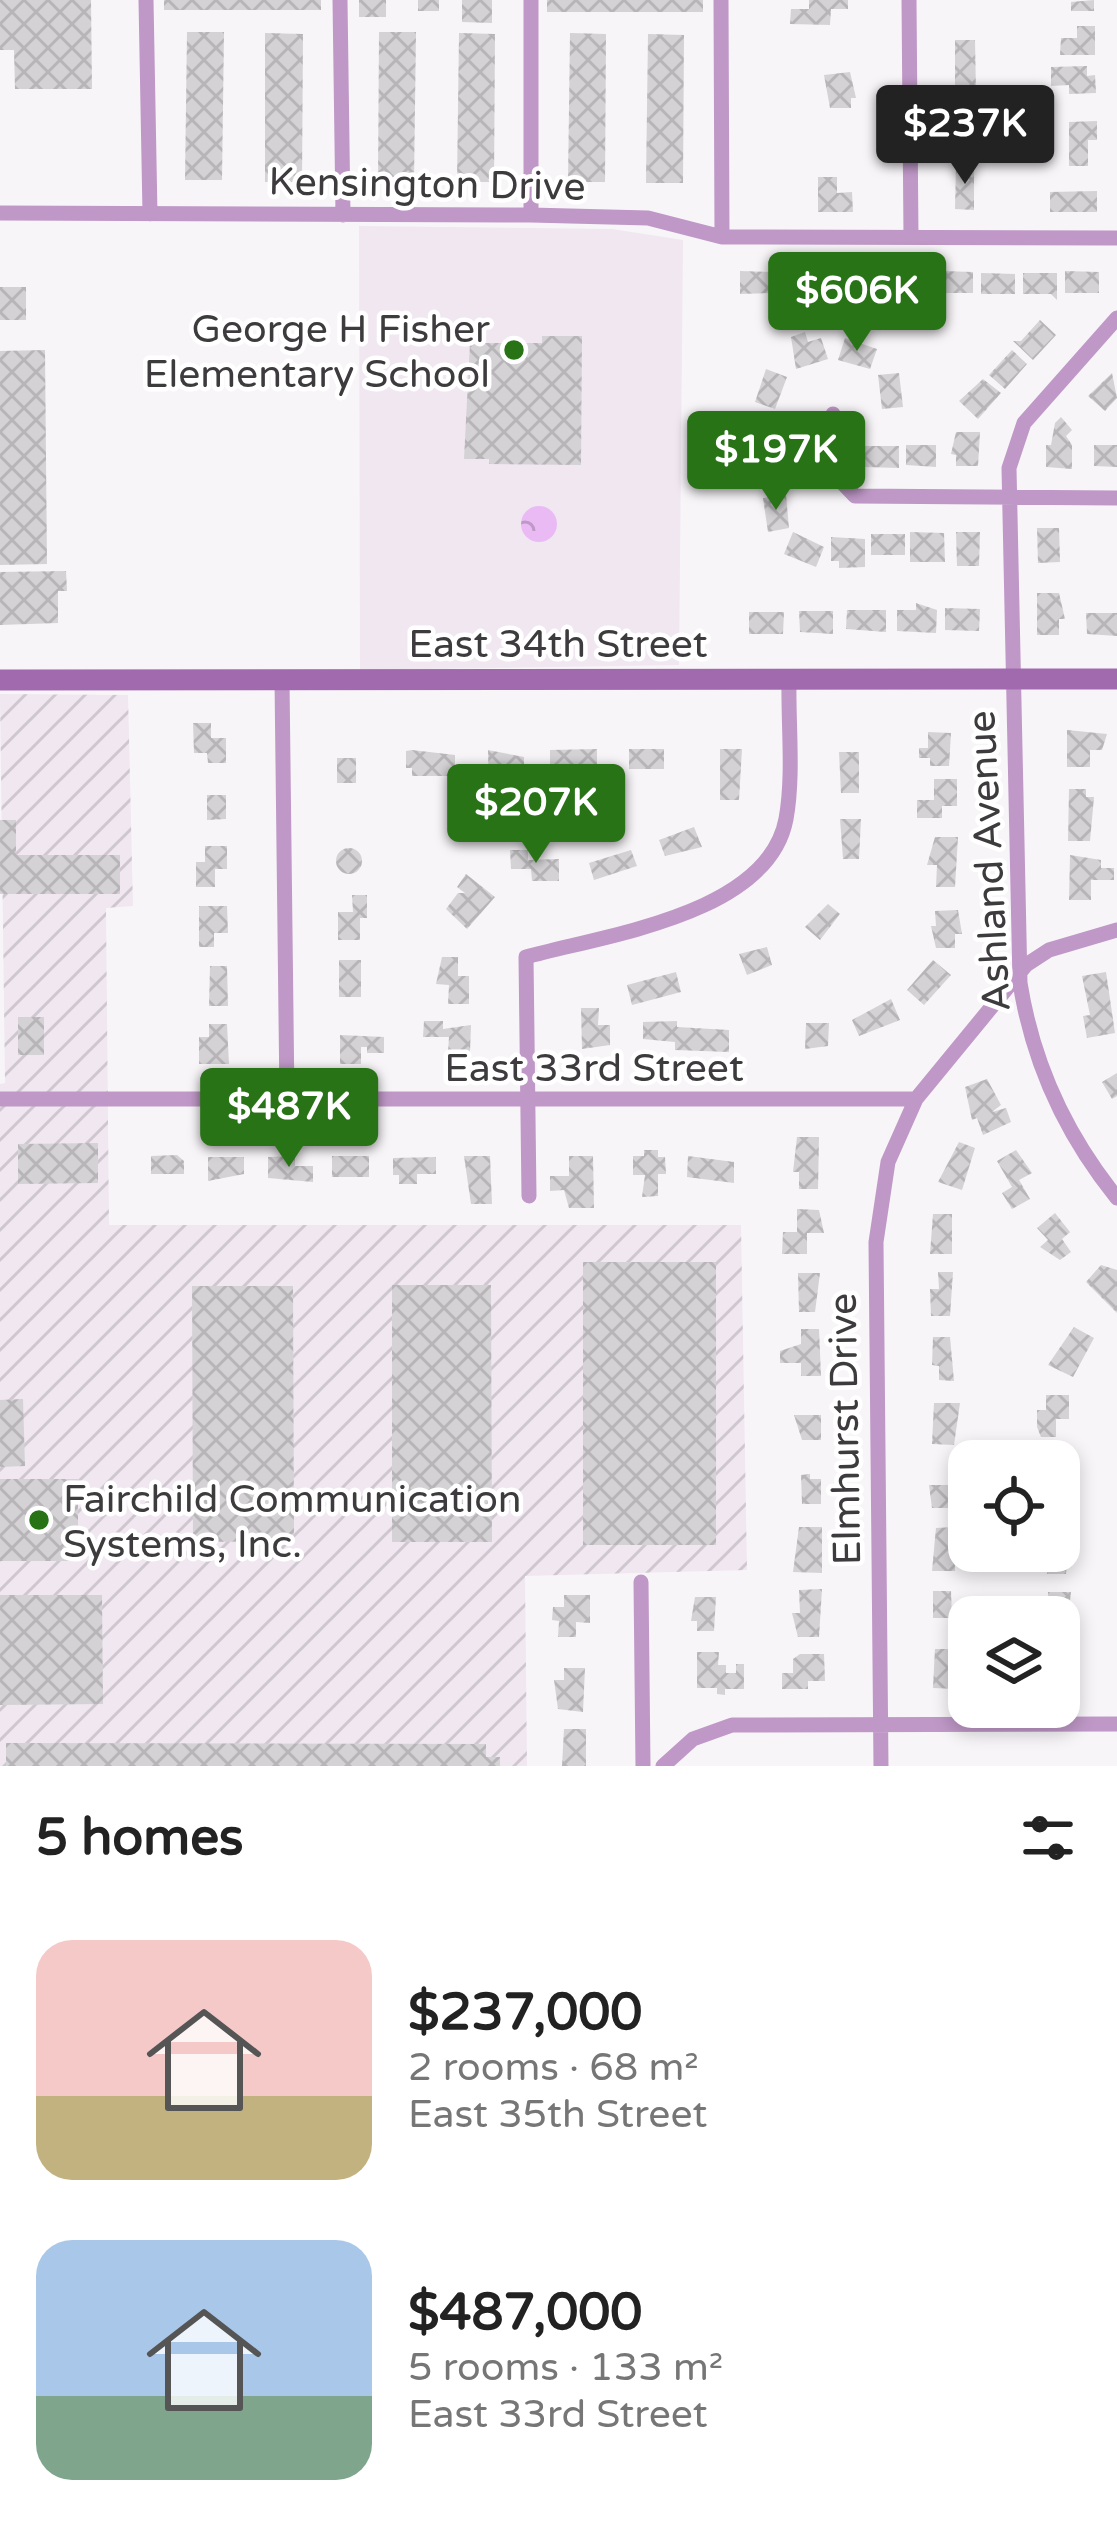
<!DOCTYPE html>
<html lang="en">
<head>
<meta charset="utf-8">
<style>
  :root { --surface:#fff; --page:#f6f6f6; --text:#222; --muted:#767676; --accent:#297317 }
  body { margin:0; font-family:"Varela Round",sans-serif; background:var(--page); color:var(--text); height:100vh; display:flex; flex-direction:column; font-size:45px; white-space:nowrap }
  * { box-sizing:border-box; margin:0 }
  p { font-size:39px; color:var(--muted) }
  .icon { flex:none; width:66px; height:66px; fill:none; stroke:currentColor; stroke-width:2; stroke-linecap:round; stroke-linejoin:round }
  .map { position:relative; height:1766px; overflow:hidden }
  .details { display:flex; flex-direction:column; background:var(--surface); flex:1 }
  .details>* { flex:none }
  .buttons { position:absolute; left:948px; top:1440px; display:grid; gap:24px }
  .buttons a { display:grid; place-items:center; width:132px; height:132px; border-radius:24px; background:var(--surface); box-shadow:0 6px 18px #0003; font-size:60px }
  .price { position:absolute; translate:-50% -102px; padding:0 27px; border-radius:12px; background:var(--accent); color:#fff; font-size:39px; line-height:78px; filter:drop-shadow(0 3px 6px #0008) }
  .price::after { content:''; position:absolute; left:50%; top:72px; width:36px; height:27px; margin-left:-18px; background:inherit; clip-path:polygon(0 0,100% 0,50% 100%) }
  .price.current { background:#222; color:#fff }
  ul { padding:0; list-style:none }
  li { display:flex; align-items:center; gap:36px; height:300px; padding:0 36px }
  li span { display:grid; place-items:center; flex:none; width:336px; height:240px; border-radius:36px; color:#555 }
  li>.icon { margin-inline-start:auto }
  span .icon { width:144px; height:144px; fill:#fffc; stroke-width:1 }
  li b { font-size:51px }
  h2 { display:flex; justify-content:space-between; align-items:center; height:144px; padding:0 36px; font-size:51px }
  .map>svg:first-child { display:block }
  .built { fill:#f0e7f1 }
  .industrial { fill:url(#industrial-furrows) }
  .park { fill:url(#park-crowns) }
  .building { fill:url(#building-cross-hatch) }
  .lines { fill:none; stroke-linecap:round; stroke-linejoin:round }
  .street { stroke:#bf98c7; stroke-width:15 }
  .secondary { stroke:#a26aae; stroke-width:21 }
  .poi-dot { fill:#297317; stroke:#fff; stroke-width:4.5 }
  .labels { text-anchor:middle; stroke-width:9; stroke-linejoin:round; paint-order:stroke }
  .street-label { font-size:39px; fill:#3d3b3d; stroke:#fff }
  .poi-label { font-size:39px; fill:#3d3b3d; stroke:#fff; text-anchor:end }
</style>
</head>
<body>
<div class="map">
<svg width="1117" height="1766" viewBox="0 0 1117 1766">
  <defs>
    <pattern id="industrial-furrows" width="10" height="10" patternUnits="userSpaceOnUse" patternTransform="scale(3)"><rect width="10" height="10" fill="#f0e7f1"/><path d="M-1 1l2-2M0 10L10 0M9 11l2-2" fill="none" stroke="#cfc7d0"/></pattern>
    <pattern id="park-crowns" width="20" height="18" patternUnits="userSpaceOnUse" patternTransform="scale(3)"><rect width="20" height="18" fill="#eabaf4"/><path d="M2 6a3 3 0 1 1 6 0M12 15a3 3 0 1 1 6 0" fill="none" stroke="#bf98c7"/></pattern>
    <pattern id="building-cross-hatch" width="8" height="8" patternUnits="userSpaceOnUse" patternTransform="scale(3)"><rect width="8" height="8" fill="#d4d2d5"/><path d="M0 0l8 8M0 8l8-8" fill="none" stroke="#b7b5b8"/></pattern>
  </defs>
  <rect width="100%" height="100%" fill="#f8f5f9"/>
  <path class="built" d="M359,226l253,3 71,11 -4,425 -319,5z"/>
  <path class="industrial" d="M0,694l128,1 5,211 -27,2 3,317h632l6,345 -222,6 2,190h-527v-682l5,-1z"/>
  <path class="park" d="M521 524a18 18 0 1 1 36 0a18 18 0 1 1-36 0Z"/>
  <path class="building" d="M0,0h91l1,89h-77l-1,-39h-14z
    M164,0h157v10h-157z
    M359,0h27v17h-27z
    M418,0h21v11h-21z
    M462,0h30v23l-30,-1z
    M547,0h156v12h-156z
    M809,0h39v9h-17l-1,16 -40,-1 1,-15h18z
    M1094,0v11h-23v-9z
    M1077,26h18v29h-35l1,-17h16z
    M187,32h37l-2,148h-37z
    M379,32h37l-2,149 -36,-1z
    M265,33l38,1 -1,148h-37z
    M459,33l36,1 -1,148h-37z
    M570,33l36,1 -1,148h-37z
    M648,34l36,1 -1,148h-37z
    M955,40h20l1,53h-21z
    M1087,66v10l8,-1 1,18 -27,1v-9l-18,1v-19z
    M850,72l6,26h-5v10h-21l-6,-33z
    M972,107h16l-1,31h-34v-18h18z
    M1097,121v19h-9v26h-19v-44z
    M956,165h18v45l-19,-1z
    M818,177h19v16l15,-1 1,20h-35z
    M1097,191v21h-47v-20z
    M740,271l34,1v21l-34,1z
    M860,271l34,4v18l-16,7v-7h-18z
    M942,271l31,1v21h-31z
    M1065,271l34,1v21h-34z
    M780,272h33v21h-33z
    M820,272h33v20h-32z
    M901,272h31v21l-31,1z
    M981,273l34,1v20h-34z
    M1023,273h34v27l-6,-6h-28z
    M0,287h26v33h-26z
    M1040,320l16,15 -23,25 -20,-19h8z
    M805,332l3,10 13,-4 7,21 -32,10 -5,-32z
    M542,336h40l-1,129 -92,-1v-5h-25l6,-116h72z
    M845,338l32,11 -7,20 -32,-9z
    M45,350l2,214 -47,1v-214z
    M1012,350l15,14 -22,25 -16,-14z
    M766,369l21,8 -12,32 -20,-7z
    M899,373l4,34 -21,2 -4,-34z
    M1112,373l5,25 -12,13 -17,-15z
    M983,379l18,14 -23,26 -19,-18z
    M778,415l1,31 -21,2 -3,-31z
    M1061,417l11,13 -6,6 6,9v24l-26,-2v-22h5l4,-22z
    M956,432h24l-2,34h-22v-11l-5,-1z
    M906,445h30v22l-30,-2z
    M1094,445h23v22l-23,-1z
    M865,446h34v22l-34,-1z
    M761,454h24l-2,34h-21v-11h-10v-9l10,-1z
    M786,495l3,33 -21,4 -5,-34z
    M1037,528h22l1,34 -22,1z
    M793,532l31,15 -8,20 -32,-13z
    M910,532l34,1 1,29h-35z
    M956,532h24l-1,34h-22z
    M871,534h34v21h-34z
    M831,537l34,2v28l-26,1v-7h-8z
    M66,571l1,20h-9v32l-58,2v-53z
    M1037,593h22l6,26h-6v16h-22z
    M916,603l21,7 -1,23 -39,-2v-21h19z
    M945,608l35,1 -1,22 -34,-1z
    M847,610h39v22l-40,-3z
    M799,611h34v23l-33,-2z
    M749,612h35l-1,22h-34z
    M1086,613h31v23l-30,-2z
    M193,723h18v15h15v25h-18l-1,-10h-13z
    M1067,730l40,4 -5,16h-12v17h-23z
    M928,732l23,1 -2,33h-19v-8h-11v-10h9z
    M597,749v19h-24v9l-23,1v-28z
    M629,749h35v20h-35z
    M720,749h22l-3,51h-19z
    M412,750l43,5v21h-43v-8h-6v-17z
    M488,750l36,7v23l-23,-1 -1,11h-11z
    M839,752h20v41h-18z
    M337,758h19v25h-19z
    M934,779h23v27h-15v12h-25v-18h17z
    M1069,789h17v8h8l-4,44h-22z
    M207,795h19v24l-19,1z
    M840,819h21l-2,40h-16z
    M0,820h16v35h104v39h-120z
    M694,827l8,20 -37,9 -6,-16z
    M935,837h23l-3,50h-19l1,-22h-10z
    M205,846h22v23h-12v18h-19v-25h9z
    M336 861a13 13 0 1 1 26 0a13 13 0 1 1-26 0Z
    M510,850h18v10l31,-1v22h-27l-1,-12h-20z
    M631,850l6,16 -43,14 -5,-17z
    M1070,855l31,5v8h13v12h-23v20h-22z
    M466,874l29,23 -28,32 -21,-20 12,-16h7l-8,-6z
    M352,895h15v23h-7v22h-22v-28h15z
    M828,904l12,10 -20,26 -15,-13z
    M199,906h28l1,27h-14v14h-15z
    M958,910l4,24h-7v14h-19l-5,-22h5l-1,-15z
    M767,947l5,18 -25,10 -8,-21z
    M442,957h16v19h11v28h-21l1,-19 -13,-1z
    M339,960h22v37h-22z
    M933,960l18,15 -27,30 -17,-15z
    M210,966h17l1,40h-19z
    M676,972l5,20 -49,13 -5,-20z
    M1106,972l9,61 -28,5 -4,-22 7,-1 -8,-39z
    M891,999l9,21 -41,16 -7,-16z
    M581,1008h18l-1,17h12v20l-28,4z
    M18,1017h26v38h-26z
    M424,1021h19v8l28,-4 -1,27h-22l1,-15h-26z
    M677,1021v6l52,3v22l-54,-2v-8l-32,-3v-17z
    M806,1023h23l-1,23 -23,3z
    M209,1024h18l2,40h-30v-27h10z
    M340,1035l44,2v16h-17v-6h-6v17h-21z
    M1117,1073v23l-5,3 -10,-17z
    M987,1079l14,26 -9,7 14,-4 5,14 -28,13 -6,-17 -5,2 -7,-33z
    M797,1137h22l-1,52h-19v-17h-6z
    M959,1142l16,6 -13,42 -24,-8z
    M98,1143v40l-80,1v-40z
    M644,1150h14v7h7l1,17h-8v22l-16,1 3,-22h-12v-19h11z
    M1016,1150l16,23 -13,7 11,19 -18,10 -10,-16 10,-6 -15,-26z
    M177,1155l7,6v13h-33v-18z
    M295,1156v10h18v16l-45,-4v-21z
    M332,1156h37v21h-37z
    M464,1156h26l2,48h-21z
    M569,1156h24l1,52h-25l-5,-18 -14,1v-15h19z
    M688,1156l46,6v21l-47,-6z
    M208,1157h36v17l-36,7z
    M436,1157v17h-19v10h-18v-9h-6v-17z
    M797,1209l22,1 5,23h-17v21h-25l1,-22h14z
    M1055,1213l15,19 -8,7 9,13 -11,8 -20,-13 8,-7 -11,-12z
    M933,1214h19v40h-22z
    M583,1262h133v283h-133z
    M1101,1265l16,5v43l-31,-31z
    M938,1272h15l-3,44h-19l-1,-27h9z
    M798,1273h22l-5,39h-16z
    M392,1285h99l1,257h-100z
    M192,1286h101l1,255 -101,1z
    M1074,1327l20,11 -21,39 -25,-12z
    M801,1329h18l2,47h-20v-13h-21v-12l21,-7z
    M933,1337h17l4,44 -15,-1v-14l-7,-1z
    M1046,1395h23v24h-13v18h-15l-4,-10v-17h9z
    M23,1399l2,67 -25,1v-67z
    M934,1403h26l-6,42 -22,-1z
    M794,1415h27v25h-19z
    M951,1465h17l1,31 -15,-1v13h-22l-3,-23h22z
    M810,1474v5h11v25h-19l-1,-29z
    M0,1479h78v82h-78z
    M1059,1480h11l-1,28h-10z
    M799,1527h23v46l-29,-1z
    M954,1527l1,44h-23l4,-43z
    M1059,1527h11l-4,47h-19v-23h12z
    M822,1589l-3,48h-21l-6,-24h8l-1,-23z
    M933,1591h18l1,27h-19z
    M1048,1592h23l-5,44h-7v-19h-11z
    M0,1595h102l1,109 -103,1z
    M564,1595h26v28l-14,-1v15h-18l1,-16 -7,-1 1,-13h11z
    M695,1597h21l-2,34h-17v-10h-6z
    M935,1649h19l2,40 -23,-1z
    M697,1652h22l-1,13h8v8h10v-9h8v25h-19v6l-8,-1v-6h-20z
    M800,1654h24l1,27h-17v8h-26v-16h11v-14z
    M1059,1655h12v26h-12z
    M564,1668h21l-2,44 -25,-3 -4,-29h10z
    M564,1729h22v37h-24z
    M6,1743l480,1v13h14v9h-494z"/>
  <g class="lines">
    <path class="street" d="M146,0l4,214
      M340,0l3,215
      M531,0v215
      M721,0l1,237
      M909,0l2,237
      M0,213l531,2 117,3 74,19 395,1
      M1117,318l-93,105 -15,45 11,515c13,81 46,152 97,215
      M833,414l1,60 21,22 262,2
      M282,680l5,420
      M0,1099h916l110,-134 23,-15 68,-20
      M529,1196l-3,-239c78,-22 242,-42 260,-138 8,-44 2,-95 3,-140
      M641,1582l2,184
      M663,1766l30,-27 39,-14 385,-1
      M881,1766l-5,-524 12,-80 28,-63"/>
    <path class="secondary" d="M0,680l1117,-1"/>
  </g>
  <g class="poi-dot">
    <circle cx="514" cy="350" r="12"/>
    <circle cx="39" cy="1520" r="12"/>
  </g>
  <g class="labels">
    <g class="street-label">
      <text transform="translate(427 183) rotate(1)" y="14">Kensington Drive</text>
      <text x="558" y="657">East 34th Street</text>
      <text transform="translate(988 861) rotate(-93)" y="14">Ashland Avenue</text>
      <text x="594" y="1081">East 33rd Street</text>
      <text transform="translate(844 1429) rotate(-91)" y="14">Elmhurst Drive</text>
    </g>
    <g class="poi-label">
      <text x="490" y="342">George H Fisher<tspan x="490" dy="45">Elementary School</tspan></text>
      <text x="63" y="1512" text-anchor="start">Fairchild Communication<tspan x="63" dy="45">Systems, Inc.</tspan></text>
    </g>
  </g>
</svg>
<div class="buttons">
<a><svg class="icon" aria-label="locate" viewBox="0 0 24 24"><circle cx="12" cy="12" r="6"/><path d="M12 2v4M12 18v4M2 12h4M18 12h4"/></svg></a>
<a><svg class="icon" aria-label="layers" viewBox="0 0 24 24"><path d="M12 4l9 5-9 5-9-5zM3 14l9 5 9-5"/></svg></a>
</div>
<b class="price current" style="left:965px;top:187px">$237K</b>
<b class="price" style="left:857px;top:354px">$606K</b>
<b class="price" style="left:776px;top:513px">$197K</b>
<b class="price" style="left:536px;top:866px">$207K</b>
<b class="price" style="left:289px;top:1170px">$487K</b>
</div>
<section class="details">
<h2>5 homes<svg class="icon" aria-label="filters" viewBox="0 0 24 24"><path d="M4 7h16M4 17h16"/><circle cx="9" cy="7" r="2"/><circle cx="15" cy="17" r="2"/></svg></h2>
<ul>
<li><span style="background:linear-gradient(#f6c9c9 65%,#c2b280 0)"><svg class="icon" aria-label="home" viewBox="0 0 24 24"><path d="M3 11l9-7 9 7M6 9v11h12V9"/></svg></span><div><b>$237,000</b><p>2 rooms · 68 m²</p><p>East 35th Street</p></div></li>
<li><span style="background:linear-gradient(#a9c7e8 65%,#7fa58c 0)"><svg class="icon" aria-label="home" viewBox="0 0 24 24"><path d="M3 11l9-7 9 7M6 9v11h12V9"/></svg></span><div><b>$487,000</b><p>5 rooms · 133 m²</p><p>East 33rd Street</p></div></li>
</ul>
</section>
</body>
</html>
